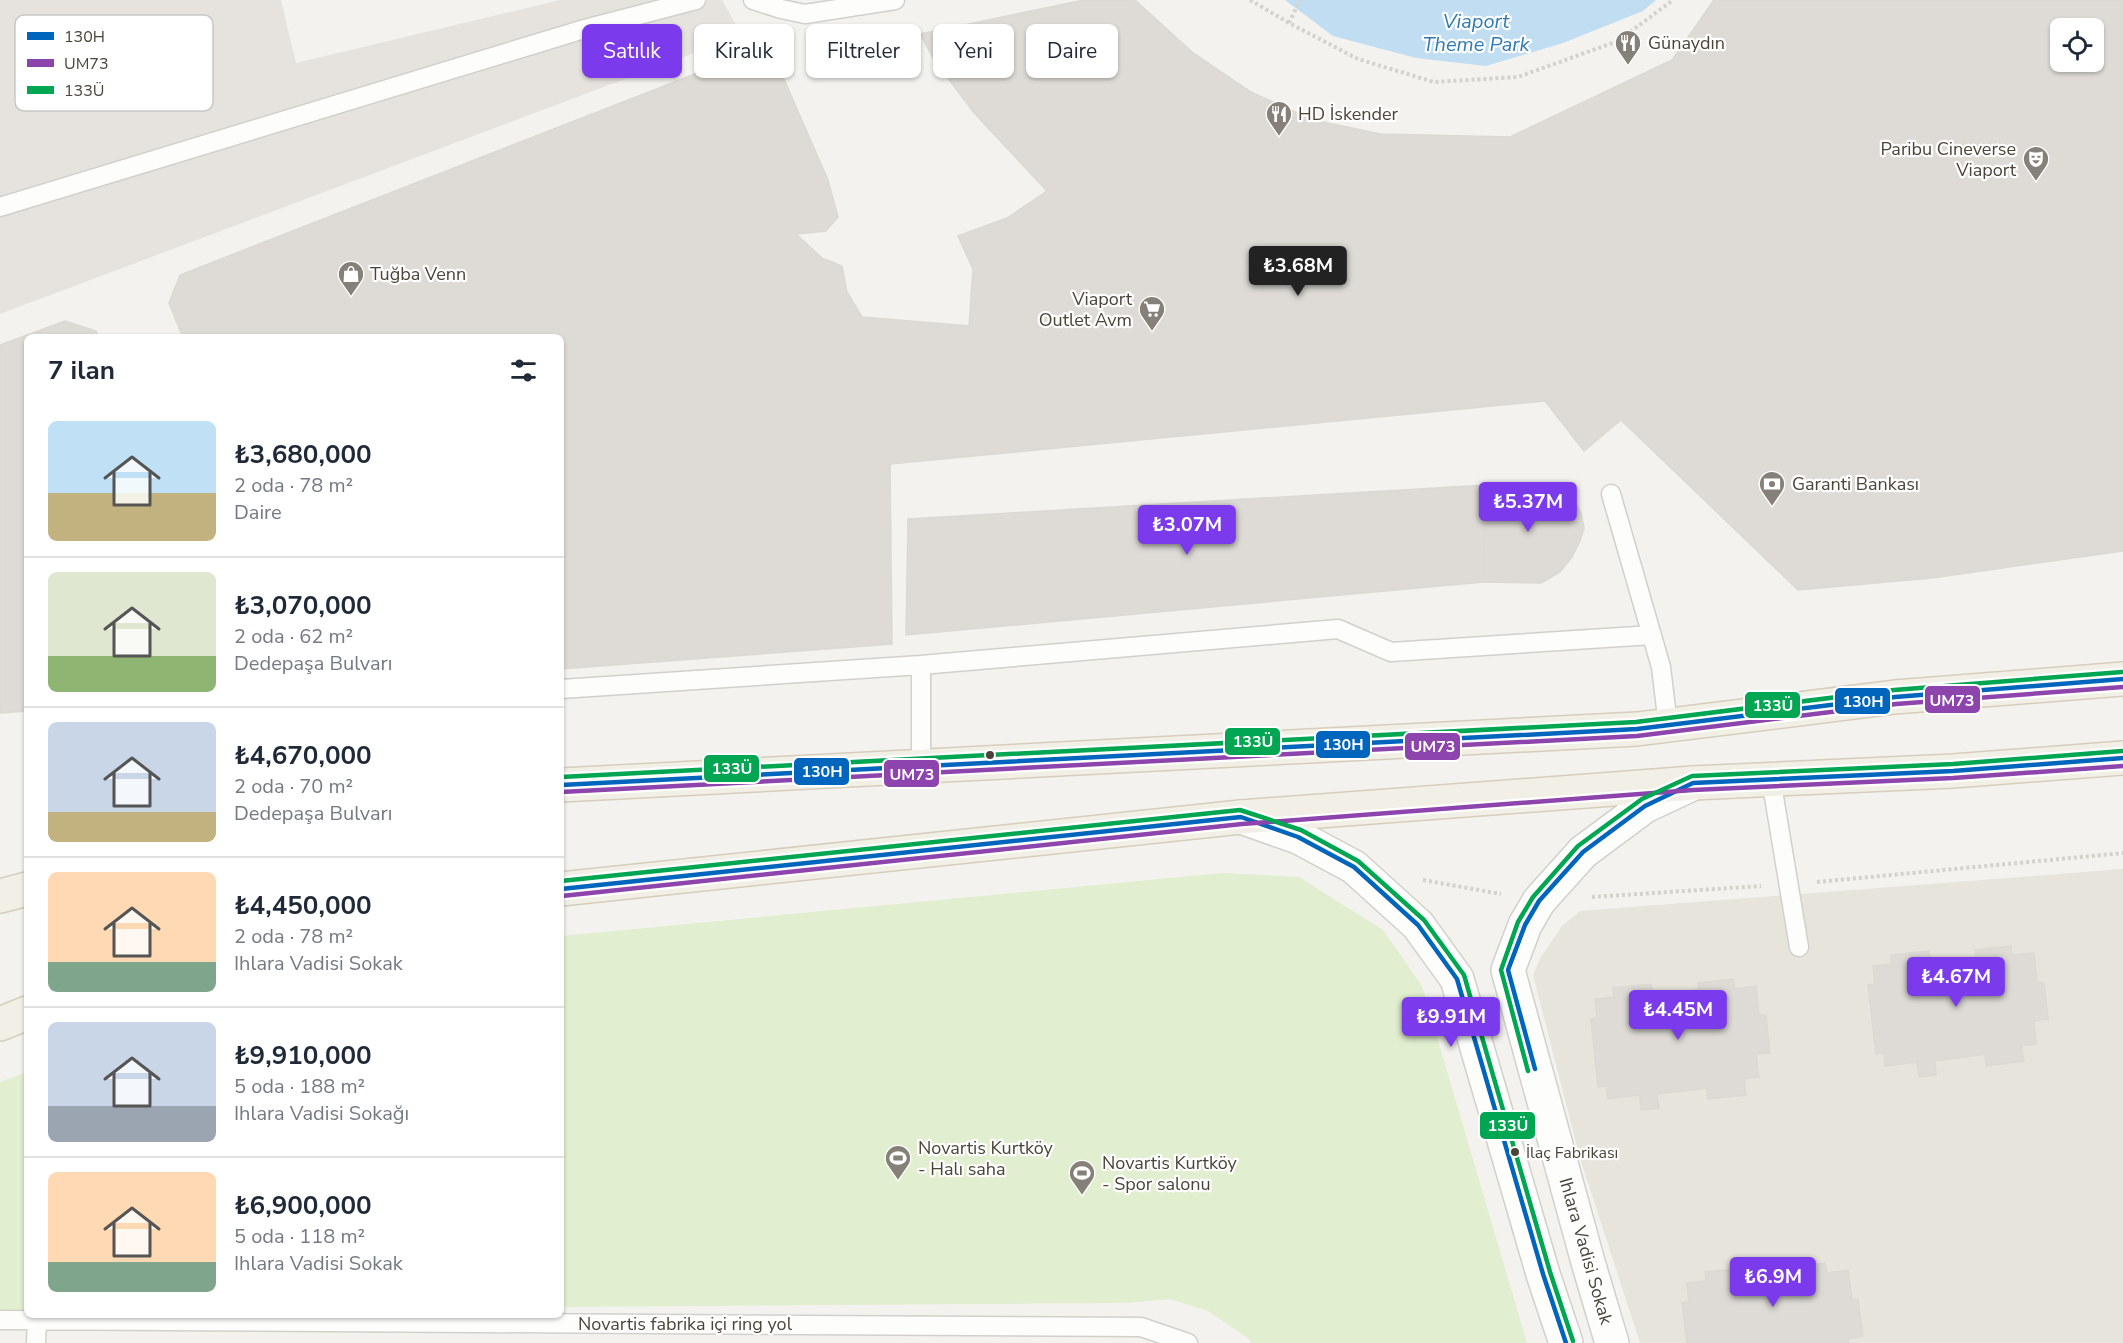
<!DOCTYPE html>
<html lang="tr">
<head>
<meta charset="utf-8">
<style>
  :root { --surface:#fff; --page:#f6f6f7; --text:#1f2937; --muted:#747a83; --line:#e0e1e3; --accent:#7c3aed }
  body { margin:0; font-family:"Nunito Sans",sans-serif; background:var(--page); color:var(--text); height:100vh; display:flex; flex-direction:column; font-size:22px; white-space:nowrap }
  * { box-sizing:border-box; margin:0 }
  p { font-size:20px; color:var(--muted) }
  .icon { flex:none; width:33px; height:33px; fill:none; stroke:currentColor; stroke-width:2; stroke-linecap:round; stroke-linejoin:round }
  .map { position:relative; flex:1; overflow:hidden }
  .side { position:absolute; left:24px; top:334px; width:540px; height:984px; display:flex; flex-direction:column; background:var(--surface); border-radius:9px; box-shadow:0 2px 4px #0004 }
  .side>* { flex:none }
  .top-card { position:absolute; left:582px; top:24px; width:570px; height:54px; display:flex; gap:12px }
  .fabs { position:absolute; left:2050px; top:18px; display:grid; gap:12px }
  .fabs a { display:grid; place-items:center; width:54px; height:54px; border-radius:9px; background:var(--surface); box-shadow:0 2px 4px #0004; font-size:30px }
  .price { position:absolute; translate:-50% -51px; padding:0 14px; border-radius:6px; background:var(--accent); color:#fff; font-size:20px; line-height:39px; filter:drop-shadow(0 2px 3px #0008) }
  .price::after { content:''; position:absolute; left:50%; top:36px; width:18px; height:14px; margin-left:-9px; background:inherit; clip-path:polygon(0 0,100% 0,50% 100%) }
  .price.selected { background:#222; color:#fff }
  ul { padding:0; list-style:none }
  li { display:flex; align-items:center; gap:18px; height:150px; padding:0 24px }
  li+li { border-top:2px solid var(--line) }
  li span { display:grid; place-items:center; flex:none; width:168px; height:120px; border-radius:9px; color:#555 }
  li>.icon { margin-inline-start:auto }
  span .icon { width:72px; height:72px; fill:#fffc; stroke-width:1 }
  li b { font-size:26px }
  h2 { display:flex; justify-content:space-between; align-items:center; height:72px; padding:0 24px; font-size:26px }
  .tag { padding:0 21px; border-radius:9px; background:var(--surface); box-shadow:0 2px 4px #0004; font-size:21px; line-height:54px }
  .tag.selected { background:var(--accent); color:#fff }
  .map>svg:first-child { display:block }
  .residential { fill:#e7e4dc }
  .green { fill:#e1eecf }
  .parking { fill:#e6e3df }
  .water { fill:#c0ddf1 }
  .building { fill:#dedbd6; stroke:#dcd9d4; stroke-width:1.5; fill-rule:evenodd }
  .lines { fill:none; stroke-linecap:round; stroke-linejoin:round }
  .service-casing { stroke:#d2d0cb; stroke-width:21 }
  .minor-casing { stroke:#d2d0cb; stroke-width:36 }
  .primary-casing { stroke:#d6cebb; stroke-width:36 }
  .path { stroke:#d3d2cc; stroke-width:4; stroke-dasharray:3 3; stroke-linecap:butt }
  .service { stroke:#fdfdfc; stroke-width:18 }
  .minor { stroke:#fdfdfc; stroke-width:33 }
  .primary { stroke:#f2efe6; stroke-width:33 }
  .bus-1-casing { stroke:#fff; stroke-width:9 }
  .bus-2-casing { stroke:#fff; stroke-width:9 }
  .bus-3-casing { stroke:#fff; stroke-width:9 }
  .bus-1 { stroke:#0065bd; stroke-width:4.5 }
  .bus-2 { stroke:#8e44ad; stroke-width:4.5 }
  .bus-3 { stroke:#00a651; stroke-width:4.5 }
  .bus-dot { fill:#4b4439; stroke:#fff; stroke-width:2 }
  .labels { text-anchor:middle; stroke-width:4.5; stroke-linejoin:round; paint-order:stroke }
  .bus-label { font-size:16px; fill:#4b4439; stroke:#fff; text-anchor:start }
  .poi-label { font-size:18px; fill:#4b4439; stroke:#fff; text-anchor:start }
  .street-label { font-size:18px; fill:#4b4439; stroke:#fff }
  .water-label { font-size:20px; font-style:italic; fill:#2e7ab2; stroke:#fff }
  .key { fill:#fff; stroke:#c9c7c4; stroke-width:1.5 }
  .key-label { font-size:16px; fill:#4b4439 }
  .line-badge { stroke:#fff; stroke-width:2 }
  .badge-label { font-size:16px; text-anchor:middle; font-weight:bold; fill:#fff }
</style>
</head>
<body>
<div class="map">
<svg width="2123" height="1343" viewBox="0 0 2123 1343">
  <rect width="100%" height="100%" fill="#f4f2ee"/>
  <path class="residential" d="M2123,869v474h-483l-60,-185 -47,-183 8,-18 21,-31 18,-15z"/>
  <path class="green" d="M1222,873l77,4 84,53 39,56 105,357h-276l-2,-4 -41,-28 -38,-12 -44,4 -565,4v-371z
    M27,1072v239h-27v-229z"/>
  <path class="parking" d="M0,0h281l15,63 264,-63h162l20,35 -742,279z"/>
  <path class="water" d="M1285,0h371l-13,11 -80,32 -77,23 -70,-8 -83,-22z"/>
  <path class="building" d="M1084,0h51l57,52 59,40 62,28 68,14 129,3 162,-77 42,-60h409v551l-191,27 -134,12 -177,-170 -37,31 -39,-50 -655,63 2,180 -331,25v-331h-378l-14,-35 11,-28 589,-230 59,135 10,37 -12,14 -30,3 26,24 20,8 5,26 15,25 107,9 4,-57 -15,-33 49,-18 40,-27 -72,-77 -40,-53 -15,-27zM2061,28h33v34h-33z
    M65,321l31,10 3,7h-72v373l-27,2v-368z
    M1485,485l-2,97 -577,53 2,-116z
    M1485,485l57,1 19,4 13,11 7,12 3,15 -4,13 -8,16 -12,15 -19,11 -58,-1z
    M2011,946l1,9 22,-2 3,29 7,1 4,36 -14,2 2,23 -15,2 3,15 -38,5 -1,-12 -50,7 1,14 -17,2 -2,-15 -32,4 -1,-13 -8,1 -8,-69 7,-1 -2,-18 19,-2 -1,-9 38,-4 1,12 46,-6 -1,-7z
    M1733,979l2,10 21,-3 3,28 7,2 4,37 -14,1 3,23 -15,2 2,16 -38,4 -1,-11 -50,6 2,14 -18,2 -1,-15 -32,4 -2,-13 -8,1 -7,-68 6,-2 -2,-18 19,-2 -1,-9 38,-4 2,12 45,-6v-7z
    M1825,1263l2,10 21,-3 4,29 6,1 5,36 -15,3 1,4h-162l-5,-40 7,-1 -2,-19 19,-2 -1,-9 38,-4 2,12 45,-5v-8z"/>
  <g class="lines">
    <g class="service-casing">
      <path id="service" d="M753,0l28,9 24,5 90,-14
        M0,207l581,-177 115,-30
        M1611,494l50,173 7,58
        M561,689l360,-24
        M921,765v-100l417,-36 53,23 261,-17
        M1771,779l28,168
        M0,1320l1141,7 47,16
        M36,1343l1,-23"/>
    </g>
    <g class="minor-casing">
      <path id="minor" d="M1241,817l57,20 56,30 64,58 39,54 86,295 23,69
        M1612,1343l-24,-81 -80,-292 17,-45 14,-24 44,-49 62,-46 47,-22"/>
    </g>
    <g class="primary-casing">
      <path id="primary" d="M561,785l1076,-56 258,-32 228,-18
        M561,889l680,-72 452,-34 260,-12 170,-13
        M0,896l27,-7
        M0,1024l27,-11"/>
    </g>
    <path class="path" d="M1250,0l39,23 69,36 76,23 84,-5 100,-36 55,-41
      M1289,23l11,-23
      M1423,880l78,14
      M1817,882l306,-29
      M1592,897l169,-11"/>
    <use href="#service" class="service"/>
    <use href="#minor" class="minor"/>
    <use href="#primary" class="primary"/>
    <g class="bus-1-casing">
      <path id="bus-1" d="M561,785l1076,-56 258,-32 228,-18
        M561,889l680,-72 57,20 56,30 64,58 39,54 86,295 23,69
        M1535,1069l-27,-99 17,-45 14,-24 44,-49 62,-46 48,-23 260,-12 170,-13"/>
    </g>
    <g class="bus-2-casing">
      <path id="bus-2" d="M561,792l1076,-56 259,-32 227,-17
        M562,896l680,-72 451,-34 260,-12 170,-12"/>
    </g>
    <g class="bus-3-casing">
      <path id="bus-3" d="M561,777l1075,-55 258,-32 228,-18
        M561,881l679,-71 61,20 57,31 66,59 40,55 86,297 23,69
        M1528,1071l-27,-101 17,-48 15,-25 45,-51 64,-47 50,-23 261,-12 169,-13"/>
    </g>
    <use href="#bus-1" class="bus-1"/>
    <use href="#bus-2" class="bus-2"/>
    <use href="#bus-3" class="bus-3"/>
  </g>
  <defs>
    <g id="restaurant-pin" transform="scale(1.35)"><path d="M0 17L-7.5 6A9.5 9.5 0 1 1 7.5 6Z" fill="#868178" stroke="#fff"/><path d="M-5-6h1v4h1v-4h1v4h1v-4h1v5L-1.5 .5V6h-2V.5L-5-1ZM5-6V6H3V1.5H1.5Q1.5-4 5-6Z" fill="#fff"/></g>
    <g id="theatre-pin" transform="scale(1.35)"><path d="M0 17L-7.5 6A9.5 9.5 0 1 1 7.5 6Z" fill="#868178" stroke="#fff"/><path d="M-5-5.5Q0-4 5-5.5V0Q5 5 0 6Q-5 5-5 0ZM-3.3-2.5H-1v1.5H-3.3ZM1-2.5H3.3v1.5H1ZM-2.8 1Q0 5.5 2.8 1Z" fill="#fff"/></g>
    <g id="shop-pin" transform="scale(1.35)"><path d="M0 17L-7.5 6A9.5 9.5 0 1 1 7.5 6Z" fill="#868178" stroke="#fff"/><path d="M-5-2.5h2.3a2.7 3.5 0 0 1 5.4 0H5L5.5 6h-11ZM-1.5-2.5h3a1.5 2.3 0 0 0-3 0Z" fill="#fff"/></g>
    <g id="supermarket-pin" transform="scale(1.35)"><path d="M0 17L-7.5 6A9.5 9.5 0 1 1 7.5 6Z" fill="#868178" stroke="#fff"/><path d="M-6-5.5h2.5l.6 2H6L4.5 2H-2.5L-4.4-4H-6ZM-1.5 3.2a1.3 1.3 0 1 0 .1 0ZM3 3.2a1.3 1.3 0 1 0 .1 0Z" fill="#fff"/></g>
    <g id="bank-pin" transform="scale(1.35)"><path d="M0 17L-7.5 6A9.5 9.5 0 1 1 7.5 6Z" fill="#868178" stroke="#fff"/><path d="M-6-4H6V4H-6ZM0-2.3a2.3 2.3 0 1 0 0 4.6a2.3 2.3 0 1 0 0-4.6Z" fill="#fff"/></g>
    <g id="stadium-pin" transform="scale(1.35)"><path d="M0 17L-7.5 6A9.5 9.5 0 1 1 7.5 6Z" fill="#868178" stroke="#fff"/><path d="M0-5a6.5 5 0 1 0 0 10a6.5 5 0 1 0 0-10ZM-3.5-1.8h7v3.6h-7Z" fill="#fff"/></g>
  </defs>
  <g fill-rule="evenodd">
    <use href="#restaurant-pin" x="1628" y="43"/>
    <use href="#restaurant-pin" x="1279" y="114"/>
    <use href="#theatre-pin" x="2036" y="159"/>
    <use href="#shop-pin" x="351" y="274"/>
    <use href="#supermarket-pin" x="1152" y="309"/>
    <use href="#bank-pin" x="1772" y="484"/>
    <use href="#stadium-pin" x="898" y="1158"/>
    <use href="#stadium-pin" x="1082" y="1173"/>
  </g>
  <g class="bus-dot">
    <circle cx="990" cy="755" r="5"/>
    <circle cx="1515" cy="1152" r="5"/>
  </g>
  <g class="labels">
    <g class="bus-label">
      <text x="1526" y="1158">İlaç Fabrikası</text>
    </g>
    <g class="poi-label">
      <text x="1648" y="49">Günaydın</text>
      <text x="1298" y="120">HD İskender</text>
      <text x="2016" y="155" text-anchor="end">Paribu Cineverse<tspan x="2016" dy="21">Viaport</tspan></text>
      <text x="370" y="280">Tuğba Venn</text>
      <text x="1132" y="305" text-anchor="end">Viaport<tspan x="1132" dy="21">Outlet Avm</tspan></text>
      <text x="1792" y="490">Garanti Bankası</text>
      <text x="918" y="1154">Novartis Kurtköy<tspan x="918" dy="21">- Halı saha</tspan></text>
      <text x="1102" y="1169">Novartis Kurtköy<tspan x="1102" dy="21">- Spor salonu</tspan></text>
    </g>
    <g class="street-label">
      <text transform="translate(1586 1251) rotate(74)" y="6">Ihlara Vadisi Sokak</text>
      <text x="685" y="1330">Novartis fabrika içi ring yol</text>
    </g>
    <g class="water-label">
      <text x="1476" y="28">Viaport<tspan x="1476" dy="23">Theme Park</tspan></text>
    </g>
  </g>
  <rect x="15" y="15" width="198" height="96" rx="9" class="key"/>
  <rect x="27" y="32" width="27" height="8" fill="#0065bd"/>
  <rect x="27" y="59" width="27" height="8" fill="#8e44ad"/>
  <rect x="27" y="86" width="27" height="8" fill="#00a651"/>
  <g class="key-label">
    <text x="64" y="42">130H</text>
    <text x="64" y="69">UM73</text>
    <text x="64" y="96">133Ü</text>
  </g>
  <g class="line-badge">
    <rect x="1924" y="685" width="57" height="29" rx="6" fill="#8e44ad"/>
    <rect x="1834" y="687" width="57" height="28" rx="6" fill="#0065bd"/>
    <rect x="1744" y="691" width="57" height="28" rx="6" fill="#00a651"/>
    <rect x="1224" y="727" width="57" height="29" rx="6" fill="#00a651"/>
    <rect x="1315" y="730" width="56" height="29" rx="6" fill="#0065bd"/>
    <rect x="1404" y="732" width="57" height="29" rx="6" fill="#8e44ad"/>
    <rect x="703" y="754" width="57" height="29" rx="6" fill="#00a651"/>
    <rect x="793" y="757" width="57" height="29" rx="6" fill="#0065bd"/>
    <rect x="883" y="759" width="57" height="29" rx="6" fill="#8e44ad"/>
    <rect x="1479" y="1111" width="57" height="29" rx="6" fill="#00a651"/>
  </g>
  <g class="badge-label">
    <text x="1952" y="706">UM73</text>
    <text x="1863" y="707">130H</text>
    <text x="1773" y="711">133Ü</text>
    <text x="1253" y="747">133Ü</text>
    <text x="1343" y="750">130H</text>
    <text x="1433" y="752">UM73</text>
    <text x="732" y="774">133Ü</text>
    <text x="822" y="777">130H</text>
    <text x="912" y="780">UM73</text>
    <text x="1508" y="1131">133Ü</text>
  </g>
</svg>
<div class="fabs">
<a><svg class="icon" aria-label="locate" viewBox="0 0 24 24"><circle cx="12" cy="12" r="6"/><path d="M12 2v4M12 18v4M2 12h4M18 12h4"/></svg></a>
</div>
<b class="price selected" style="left:1298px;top:297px">₺3.68M</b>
<b class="price" style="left:1528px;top:533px">₺5.37M</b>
<b class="price" style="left:1187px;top:556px">₺3.07M</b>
<b class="price" style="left:1956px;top:1008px">₺4.67M</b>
<b class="price" style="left:1678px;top:1041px">₺4.45M</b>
<b class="price" style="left:1451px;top:1048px">₺9.91M</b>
<b class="price" style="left:1773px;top:1308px">₺6.9M</b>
<div class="top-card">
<a class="tag selected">Satılık</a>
<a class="tag">Kiralık</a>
<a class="tag">Filtreler</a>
<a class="tag">Yeni</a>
<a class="tag">Daire</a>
</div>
<section class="side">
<h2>7 ilan<svg class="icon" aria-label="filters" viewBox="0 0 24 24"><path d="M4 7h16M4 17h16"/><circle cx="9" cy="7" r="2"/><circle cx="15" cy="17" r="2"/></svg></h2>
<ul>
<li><span style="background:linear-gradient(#bfe0f5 60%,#c2b280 0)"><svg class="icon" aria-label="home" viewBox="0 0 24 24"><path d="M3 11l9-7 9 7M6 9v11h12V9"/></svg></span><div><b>₺3,680,000</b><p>2 oda · 78 m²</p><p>Daire</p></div></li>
<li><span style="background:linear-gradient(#dfe7d0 70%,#8fb573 0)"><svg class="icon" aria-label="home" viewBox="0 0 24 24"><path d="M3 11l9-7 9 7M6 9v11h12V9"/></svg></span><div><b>₺3,070,000</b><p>2 oda · 62 m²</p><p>Dedepaşa Bulvarı</p></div></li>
<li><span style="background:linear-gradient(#c9d6e8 75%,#c2b280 0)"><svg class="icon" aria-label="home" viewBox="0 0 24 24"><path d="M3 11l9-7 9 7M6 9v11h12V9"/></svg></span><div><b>₺4,670,000</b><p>2 oda · 70 m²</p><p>Dedepaşa Bulvarı</p></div></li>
<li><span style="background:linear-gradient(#ffd9b3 75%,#7fa58c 0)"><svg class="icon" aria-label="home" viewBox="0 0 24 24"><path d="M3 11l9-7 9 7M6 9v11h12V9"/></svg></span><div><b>₺4,450,000</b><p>2 oda · 78 m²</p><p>Ihlara Vadisi Sokak</p></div></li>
<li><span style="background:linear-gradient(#c9d6e8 70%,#9aa5b1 0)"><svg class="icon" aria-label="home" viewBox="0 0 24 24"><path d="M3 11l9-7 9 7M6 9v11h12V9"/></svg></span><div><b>₺9,910,000</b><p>5 oda · 188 m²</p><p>Ihlara Vadisi Sokağı</p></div></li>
<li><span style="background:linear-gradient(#ffd9b3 75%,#7fa58c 0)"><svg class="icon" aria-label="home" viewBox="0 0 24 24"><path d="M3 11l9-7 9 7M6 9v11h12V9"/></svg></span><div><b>₺6,900,000</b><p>5 oda · 118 m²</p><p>Ihlara Vadisi Sokak</p></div></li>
</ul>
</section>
</div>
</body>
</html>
